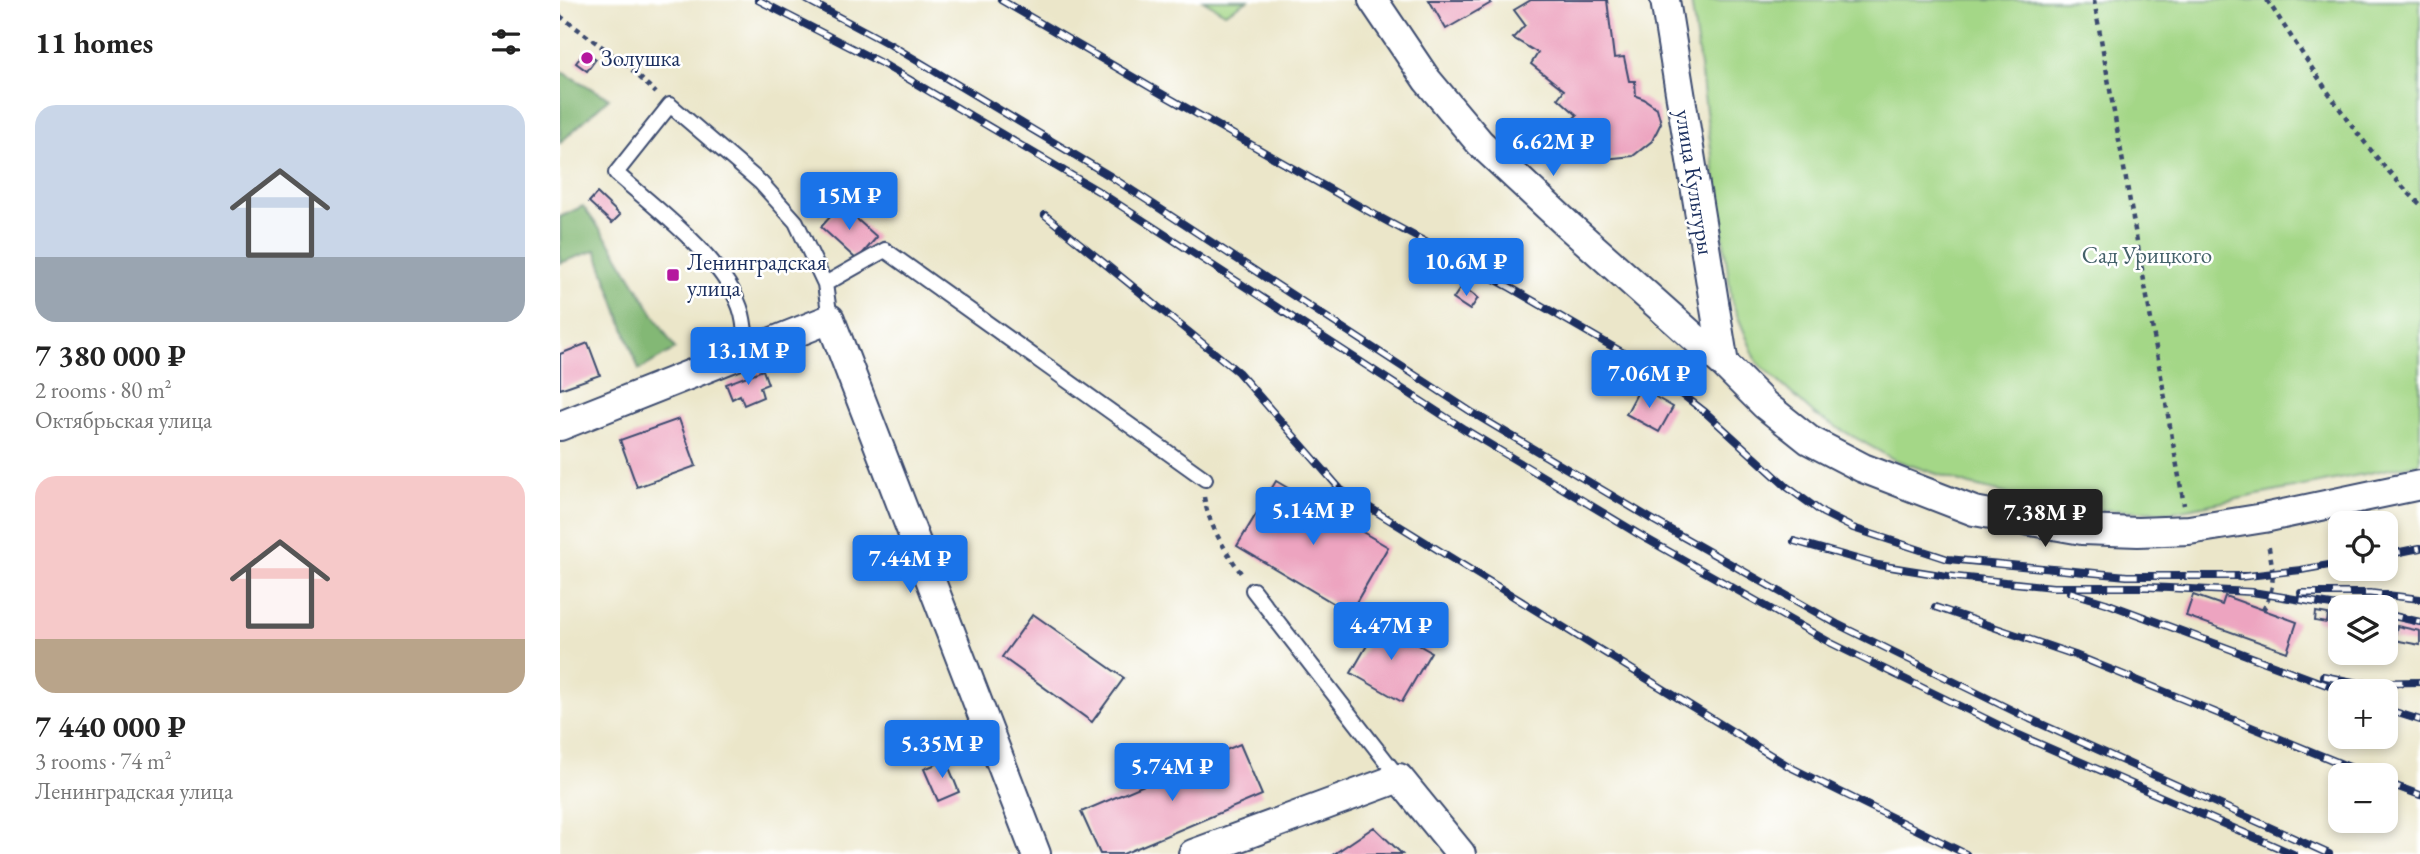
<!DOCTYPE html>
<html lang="en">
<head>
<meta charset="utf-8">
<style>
  :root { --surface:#fff; --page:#f2f2f2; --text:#222; --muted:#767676; --accent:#1a73e8 }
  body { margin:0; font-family:"EB Garamond",serif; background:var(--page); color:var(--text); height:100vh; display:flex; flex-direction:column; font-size:26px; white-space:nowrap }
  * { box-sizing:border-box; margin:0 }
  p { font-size:23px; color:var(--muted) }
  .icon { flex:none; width:38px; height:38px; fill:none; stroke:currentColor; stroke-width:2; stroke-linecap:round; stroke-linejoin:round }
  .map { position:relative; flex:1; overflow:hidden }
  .sheet { display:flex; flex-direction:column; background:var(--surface); width:560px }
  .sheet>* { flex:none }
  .buttons { position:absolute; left:1768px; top:511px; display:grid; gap:14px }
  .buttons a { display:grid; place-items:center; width:70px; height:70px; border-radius:14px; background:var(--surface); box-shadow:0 4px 10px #0003; font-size:35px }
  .price { position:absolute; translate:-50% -60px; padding:0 16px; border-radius:7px; background:var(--accent); color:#fff; font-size:23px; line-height:46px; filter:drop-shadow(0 2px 4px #0008) }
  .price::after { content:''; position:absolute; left:50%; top:42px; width:21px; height:16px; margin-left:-10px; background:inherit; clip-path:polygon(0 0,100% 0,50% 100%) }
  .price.on { background:#222; color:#fff }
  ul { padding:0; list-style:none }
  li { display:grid; align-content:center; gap:14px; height:371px; padding:0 35px }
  li span { display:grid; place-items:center; height:217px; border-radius:21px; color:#555 }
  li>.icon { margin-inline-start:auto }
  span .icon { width:126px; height:126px; fill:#fffc; stroke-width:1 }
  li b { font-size:30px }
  h2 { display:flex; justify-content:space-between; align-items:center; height:84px; padding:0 35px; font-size:30px }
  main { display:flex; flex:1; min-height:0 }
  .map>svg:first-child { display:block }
  .green { fill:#a4d787; stroke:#608372; stroke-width:2 }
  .forest { fill:#83b874; stroke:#4f7469; stroke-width:2 }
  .building { fill:#eda4c0 }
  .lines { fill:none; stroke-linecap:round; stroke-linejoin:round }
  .service-casing { stroke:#3a4a6e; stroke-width:18 }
  .minor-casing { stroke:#3a4a6e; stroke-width:32 }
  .path { stroke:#3a4a6e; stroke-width:4.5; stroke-dasharray:5 5; stroke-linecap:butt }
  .service { stroke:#fff; stroke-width:14 }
  .minor { stroke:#fff; stroke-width:28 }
  .rail-casing { stroke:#1b2f5e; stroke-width:8 }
  .rail { stroke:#fff; stroke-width:5; stroke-dasharray:16; stroke-linecap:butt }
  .poi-dot { fill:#b5179e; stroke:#fff; stroke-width:2.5 }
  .labels { text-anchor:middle; stroke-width:5; stroke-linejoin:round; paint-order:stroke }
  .poi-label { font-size:23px; fill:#1b2f5e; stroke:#fff; text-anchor:start }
  .street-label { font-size:23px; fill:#1b2f5e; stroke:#fff }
  .park-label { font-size:23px; fill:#44616a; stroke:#fff }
</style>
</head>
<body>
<main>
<section class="sheet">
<h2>11 homes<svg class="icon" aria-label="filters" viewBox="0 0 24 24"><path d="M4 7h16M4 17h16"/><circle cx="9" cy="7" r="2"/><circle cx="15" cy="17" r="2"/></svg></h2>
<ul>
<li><span style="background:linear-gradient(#c9d6e8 70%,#9aa5b1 0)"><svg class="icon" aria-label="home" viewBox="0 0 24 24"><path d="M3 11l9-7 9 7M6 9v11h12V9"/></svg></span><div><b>7 380 000 ₽</b><p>2 rooms · 80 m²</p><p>Октябрьская улица</p></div></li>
<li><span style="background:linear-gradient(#f6c9c9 75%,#b9a48a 0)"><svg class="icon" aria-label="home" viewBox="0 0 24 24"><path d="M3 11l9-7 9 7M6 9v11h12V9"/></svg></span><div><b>7 440 000 ₽</b><p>3 rooms · 74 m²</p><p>Ленинградская улица</p></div></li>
</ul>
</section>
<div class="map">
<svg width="1860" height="854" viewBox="0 0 1860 854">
  <rect width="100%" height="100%" fill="#fff"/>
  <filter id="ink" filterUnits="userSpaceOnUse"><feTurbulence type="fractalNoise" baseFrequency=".0143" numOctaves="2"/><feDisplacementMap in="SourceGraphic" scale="14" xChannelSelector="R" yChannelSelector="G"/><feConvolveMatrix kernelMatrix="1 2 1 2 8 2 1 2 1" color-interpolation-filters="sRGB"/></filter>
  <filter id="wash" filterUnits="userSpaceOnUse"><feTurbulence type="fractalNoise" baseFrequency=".00686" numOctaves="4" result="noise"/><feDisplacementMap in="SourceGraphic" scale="28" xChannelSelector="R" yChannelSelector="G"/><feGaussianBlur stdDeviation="1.57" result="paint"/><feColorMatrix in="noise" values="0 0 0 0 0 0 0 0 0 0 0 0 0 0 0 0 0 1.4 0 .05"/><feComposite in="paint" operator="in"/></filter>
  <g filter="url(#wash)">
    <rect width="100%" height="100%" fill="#ebe6c9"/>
    <path class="green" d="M643,0h45l-23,13z
      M1131,0h729v463l-248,49 -101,-3 -101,-24 -75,-25 -80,-45 -58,-53 -25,-59z"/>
    <path class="forest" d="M0,71l49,27 -49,45z
      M23,206l29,40 63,103 -36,21 -43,-120 -36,13v-46z"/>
    <g id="blocks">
      <path class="building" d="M869,0h60l2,3 -45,26z
        M971,0h76l7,58 10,-1 5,24h6l1,15 8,3 13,9 4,15 -9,18 -19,15 -29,3 -14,-11 -2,-15 -16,-13 5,-5 -19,-17 6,-8 -33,-26 7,-11 -25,-15 12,-13 -11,-15z
        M25,51l11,8 -9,12 -11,-8z
        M37,193l23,22 -8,8 -23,-21z
        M281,205l36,32 -20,23 -36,-33z
        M902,286l16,12 -8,12 -17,-11z
        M28,343l12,32 -40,14v-35z
        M203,370l5,14 -8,3 3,10 -19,8 -4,-10 -8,4 -6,-15z
        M1080,388l33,19 -14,25 -33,-18z
        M119,419l17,47 -59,21 -17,-47z
        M716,481l112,66 -38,66 -113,-67z
        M1633,595l29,10 3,-9 72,26 -10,30 -101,-36z
        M1756,612l12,2 -1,9 -12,-2z
        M473,614l91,64 -32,44 -90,-65z
        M820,623l51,29 -29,50 -51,-29z
        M1837,626l23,5v14l-26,-5z
        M680,744l22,51 -139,59h-23l-19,-42z
        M386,760l13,32 -21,9 -14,-32z
        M814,827l28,27h-68z"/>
    </g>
  </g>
  <g filter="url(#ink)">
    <use href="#blocks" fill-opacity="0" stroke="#3a4a6e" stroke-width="2"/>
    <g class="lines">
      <g class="service-casing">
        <path id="service" d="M265,284l60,-34 320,229
          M187,352c-1,-12 -2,-26 -5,-38 -14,-53 -86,-105 -126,-141l54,-68 91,78 35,39 29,62 5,35
          M693,590l146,188"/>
      </g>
      <g class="minor-casing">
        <path id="minor" d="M813,0l54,80 53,63 88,82 156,139 41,41 44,35 54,28 111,43 108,19 56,2 51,-2 75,-12 156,-33
          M1105,0l59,364
          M0,426l270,-107 206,535
          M633,854l206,-76 62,76"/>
      </g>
      <path class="path" d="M1534,0l90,505
        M1707,0c47,70 91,145 153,204
        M0,16l68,50 28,27
        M644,497c5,30 22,54 39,79
        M1703,610c14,-25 10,-40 5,-67"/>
      <use href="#service" class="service"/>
      <use href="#minor" class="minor"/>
      <g class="rail-casing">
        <path id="rail" d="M198,0l125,64 215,127 366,238 181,109 184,104 190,93 274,119
          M247,0l84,45 219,131 363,237 180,107 184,104 193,95 299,135
          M441,0l161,94 206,117 143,77 135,78 59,46 82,75 36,26 30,15 95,31 179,17h120
          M485,215l193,157 103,118 449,277 176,87
          M1234,541l84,24 69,11 106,11h95l104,5 92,15
          M1825,555l35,-7
          M1679,577l62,-7 39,-7
          M1510,592l36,11 237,88
          M1741,593h69l50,6
          M1375,607l140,48 294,120
          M1825,614l35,8
          M1763,676l35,7 62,-1
          M1825,709l35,11
          M1825,782l35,13"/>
      </g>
      <use href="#rail" class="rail"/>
    </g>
  </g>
  <g class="poi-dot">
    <circle cx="27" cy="58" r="7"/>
    <rect x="106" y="268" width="14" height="14" rx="3.5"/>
  </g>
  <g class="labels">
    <g class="poi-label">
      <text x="41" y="66">Золушка</text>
      <text x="127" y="270">Ленинградская<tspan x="127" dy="26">улица</tspan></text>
    </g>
    <g class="street-label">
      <text transform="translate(1135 182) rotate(81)" y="8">улица Культуры</text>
    </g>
    <g class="park-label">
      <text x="1587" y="263">Сад Урицкого</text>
    </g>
  </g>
</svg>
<div class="buttons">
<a><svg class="icon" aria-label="locate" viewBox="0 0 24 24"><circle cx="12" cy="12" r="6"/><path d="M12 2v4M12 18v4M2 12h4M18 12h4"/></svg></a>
<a><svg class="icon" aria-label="layers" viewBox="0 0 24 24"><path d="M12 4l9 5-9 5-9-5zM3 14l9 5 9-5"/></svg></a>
<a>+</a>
<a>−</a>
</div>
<b class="price" style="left:993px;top:178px">6.62M ₽</b>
<b class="price" style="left:289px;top:232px">15M ₽</b>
<b class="price" style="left:906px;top:298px">10.6M ₽</b>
<b class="price" style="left:188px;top:387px">13.1M ₽</b>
<b class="price" style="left:1089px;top:410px">7.06M ₽</b>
<b class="price" style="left:753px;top:547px">5.14M ₽</b>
<b class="price on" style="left:1485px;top:549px">7.38M ₽</b>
<b class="price" style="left:350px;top:595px">7.44M ₽</b>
<b class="price" style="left:831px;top:662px">4.47M ₽</b>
<b class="price" style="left:382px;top:780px">5.35M ₽</b>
<b class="price" style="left:612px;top:803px">5.74M ₽</b>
</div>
</main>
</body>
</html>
